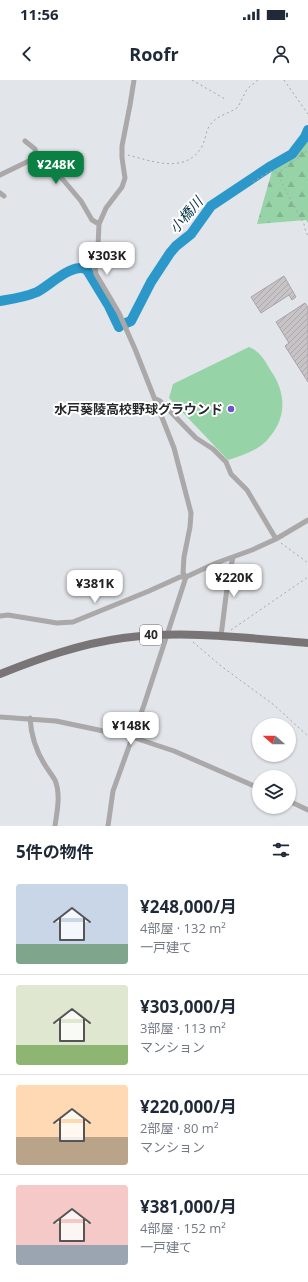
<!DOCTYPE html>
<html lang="ja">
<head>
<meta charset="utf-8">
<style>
  :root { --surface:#fff; --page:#f2f2f3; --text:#1f2937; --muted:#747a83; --line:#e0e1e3; --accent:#0b8043 }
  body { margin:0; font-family:"Open Sans","Noto Sans JP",sans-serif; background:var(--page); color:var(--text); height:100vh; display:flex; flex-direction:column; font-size:15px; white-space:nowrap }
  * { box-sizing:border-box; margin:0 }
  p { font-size:13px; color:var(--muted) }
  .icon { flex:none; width:22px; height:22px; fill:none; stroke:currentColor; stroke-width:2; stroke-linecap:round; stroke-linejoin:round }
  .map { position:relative; height:746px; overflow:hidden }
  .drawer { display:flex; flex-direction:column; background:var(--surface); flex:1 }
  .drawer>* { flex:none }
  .needle { width:26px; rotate:290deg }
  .buttons { position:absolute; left:252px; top:638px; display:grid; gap:8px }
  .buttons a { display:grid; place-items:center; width:44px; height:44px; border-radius:50%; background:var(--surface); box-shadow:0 1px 3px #0004; font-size:20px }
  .price { position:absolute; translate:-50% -34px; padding:0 9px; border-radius:8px; background:#fff; color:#222; font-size:13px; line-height:26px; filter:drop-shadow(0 1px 2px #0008) }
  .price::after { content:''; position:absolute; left:50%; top:24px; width:12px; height:9px; margin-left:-6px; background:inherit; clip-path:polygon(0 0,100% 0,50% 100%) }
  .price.active { background:var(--accent); color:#fff }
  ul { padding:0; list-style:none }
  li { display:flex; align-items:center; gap:12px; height:100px; padding:0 16px }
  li+li { border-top:1px solid var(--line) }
  li span { display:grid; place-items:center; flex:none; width:112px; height:80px; border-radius:4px; color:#555 }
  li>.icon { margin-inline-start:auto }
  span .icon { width:48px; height:48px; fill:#fffc; stroke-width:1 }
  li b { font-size:17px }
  h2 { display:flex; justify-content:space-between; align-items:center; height:48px; padding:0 16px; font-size:17px }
  .status { display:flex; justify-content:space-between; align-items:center; height:28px; padding:0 20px; background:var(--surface); direction:ltr }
  .status svg { height:11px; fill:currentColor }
  header { display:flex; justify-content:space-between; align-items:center; height:52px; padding:0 16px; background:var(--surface); font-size:18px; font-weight:700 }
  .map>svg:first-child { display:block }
  .grass { fill:#96d3a6 }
  .forest { fill:url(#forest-firs) }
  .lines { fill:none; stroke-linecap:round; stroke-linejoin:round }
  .river { stroke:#2c98ca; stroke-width:10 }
  .building { fill:url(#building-hatch); stroke:#a8a4a7 }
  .path { stroke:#a5a7aa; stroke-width:1; stroke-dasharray:2 3; stroke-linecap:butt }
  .minor { stroke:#aaa8a8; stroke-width:5 }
  .primary { stroke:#797576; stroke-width:8 }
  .poi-dot { fill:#774fc8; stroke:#fff; stroke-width:1.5 }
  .labels { text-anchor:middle; stroke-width:4; stroke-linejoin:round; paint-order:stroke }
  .shield { fill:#fff; stroke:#686869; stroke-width:1 }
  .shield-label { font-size:12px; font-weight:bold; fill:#272829 }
  .poi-label { font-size:13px; font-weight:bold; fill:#272829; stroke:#fff; text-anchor:end }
  .water-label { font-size:14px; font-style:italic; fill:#07354a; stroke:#fff }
</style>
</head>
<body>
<div class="status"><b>11:56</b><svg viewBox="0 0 49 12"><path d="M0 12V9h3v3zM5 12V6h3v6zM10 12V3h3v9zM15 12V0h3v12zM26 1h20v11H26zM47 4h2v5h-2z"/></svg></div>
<header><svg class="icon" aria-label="back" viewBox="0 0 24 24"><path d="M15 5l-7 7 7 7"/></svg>Roofr<svg class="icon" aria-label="person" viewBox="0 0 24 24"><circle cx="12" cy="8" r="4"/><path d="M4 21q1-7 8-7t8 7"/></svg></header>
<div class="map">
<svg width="308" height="746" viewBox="0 0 308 746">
  <defs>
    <pattern id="forest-firs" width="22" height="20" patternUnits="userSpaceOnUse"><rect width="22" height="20" fill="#96d3a6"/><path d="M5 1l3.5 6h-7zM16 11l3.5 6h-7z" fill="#81b58f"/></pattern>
    <pattern id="building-hatch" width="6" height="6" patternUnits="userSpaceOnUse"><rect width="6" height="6" fill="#c7c3c6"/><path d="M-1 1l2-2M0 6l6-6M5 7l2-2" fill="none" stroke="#aba8aa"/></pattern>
  </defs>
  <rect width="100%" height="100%" fill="#e2e5e9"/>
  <path class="grass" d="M249,267c11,4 16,14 22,24 14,20 16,43 1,63 -3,3 -5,7 -8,9 -10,9 -24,13 -36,17l-59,-62 4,-14z"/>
  <path class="forest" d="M308,58v85l-2,-3 -49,4 15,-53z"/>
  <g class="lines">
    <path class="river" d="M0,221c12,-2 26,-4 37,-9 12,-6 37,-31 50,-22l22,36 10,21 1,-1
      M126,243l5,-2 20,-39 19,-29 6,-7 15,-12 20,-28 60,-40 21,-12 13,-17 3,-7"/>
  </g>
  <path class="building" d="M284,196l12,21 -4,3 -3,-5 -28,18 -10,-16z
    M305,223l3,4v75l-23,-36 4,-3 -13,-21z"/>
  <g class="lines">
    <path class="path" d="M192,0l33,19
      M284,0l24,34
      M128,75c23,6 57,19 73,-7 5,-7 4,-16 9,-23 7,-10 19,-11 28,-18l9,-18 11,-9
      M277,94l31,-24
      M253,102l17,-11 6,1 28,52 1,5 3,7
      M281,463l27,20
      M231,550l77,-53
      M193,562l28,24 53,39 34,31"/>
    <path class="minor" d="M134,0l-4,25 -8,41v12l3,20 -3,9 -16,21 -7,16 -1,23 -3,20 1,7 23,39 16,36 39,99 17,65 -1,14 -6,30 -1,16 3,4
      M25,61l10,8 2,8
      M0,95l37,-18 22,18 22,26 11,19 7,4
      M0,113l4,3
      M156,319l4,2 36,37 17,11 13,13 5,12 16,16 29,49
      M0,536l8,-1 49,8 16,-1 76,-31 31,-14h6
      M221,556l7,-56 5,-23
      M0,637l56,4 76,16 42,14 85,37
      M30,638c1,16 6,33 15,47 3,5 7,10 10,15 6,15 2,31 0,46
      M289,721l19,9
      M108,746l5,-35 31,-86 42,-128 30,-14 36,-13 24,-11 32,-19"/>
    <path class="primary" d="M0,594c40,-16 80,-30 123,-36 61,-8 123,0 185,5"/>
  </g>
  <circle class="poi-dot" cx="231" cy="329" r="4"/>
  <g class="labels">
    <rect class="shield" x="140" y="545" width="22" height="20" rx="3"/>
    <g class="shield-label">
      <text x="151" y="559">40</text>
    </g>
    <g class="poi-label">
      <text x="223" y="334">水戸葵陵高校野球グラウンド</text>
    </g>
    <g class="water-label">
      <text transform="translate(186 135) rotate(-49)" y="5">小橋川</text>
    </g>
  </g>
</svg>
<div class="buttons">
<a><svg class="needle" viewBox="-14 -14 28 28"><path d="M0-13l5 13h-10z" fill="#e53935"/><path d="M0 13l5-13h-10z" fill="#747a83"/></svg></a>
<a><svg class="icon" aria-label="layers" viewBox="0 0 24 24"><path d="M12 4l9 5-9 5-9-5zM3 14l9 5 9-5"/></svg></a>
</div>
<b class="price active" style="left:56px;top:105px">¥248K</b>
<b class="price" style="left:107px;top:196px">¥303K</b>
<b class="price" style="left:234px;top:518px">¥220K</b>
<b class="price" style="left:95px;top:524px">¥381K</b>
<b class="price" style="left:131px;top:666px">¥148K</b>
</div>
<section class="drawer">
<h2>5件の物件<svg class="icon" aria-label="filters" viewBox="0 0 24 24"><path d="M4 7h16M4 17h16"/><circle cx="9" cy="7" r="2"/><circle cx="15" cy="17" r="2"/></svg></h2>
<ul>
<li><span style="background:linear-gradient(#c9d6e8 75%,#7fa58c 0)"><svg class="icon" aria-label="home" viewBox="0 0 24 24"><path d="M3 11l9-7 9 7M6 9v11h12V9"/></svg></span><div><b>¥248,000/月</b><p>4部屋 · 132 m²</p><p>一戸建て</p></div></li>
<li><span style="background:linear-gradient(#dfe7d0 75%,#8fb573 0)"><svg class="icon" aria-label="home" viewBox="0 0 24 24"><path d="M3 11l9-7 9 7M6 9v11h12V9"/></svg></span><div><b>¥303,000/月</b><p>3部屋 · 113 m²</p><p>マンション</p></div></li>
<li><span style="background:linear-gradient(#ffd9b3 65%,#b9a48a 0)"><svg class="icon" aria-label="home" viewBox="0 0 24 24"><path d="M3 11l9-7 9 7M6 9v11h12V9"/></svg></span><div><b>¥220,000/月</b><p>2部屋 · 80 m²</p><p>マンション</p></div></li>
<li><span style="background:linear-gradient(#f6c9c9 75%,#9aa5b1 0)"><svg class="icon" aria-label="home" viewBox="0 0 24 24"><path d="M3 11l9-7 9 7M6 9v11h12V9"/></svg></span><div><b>¥381,000/月</b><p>4部屋 · 152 m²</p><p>一戸建て</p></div></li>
</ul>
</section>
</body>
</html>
